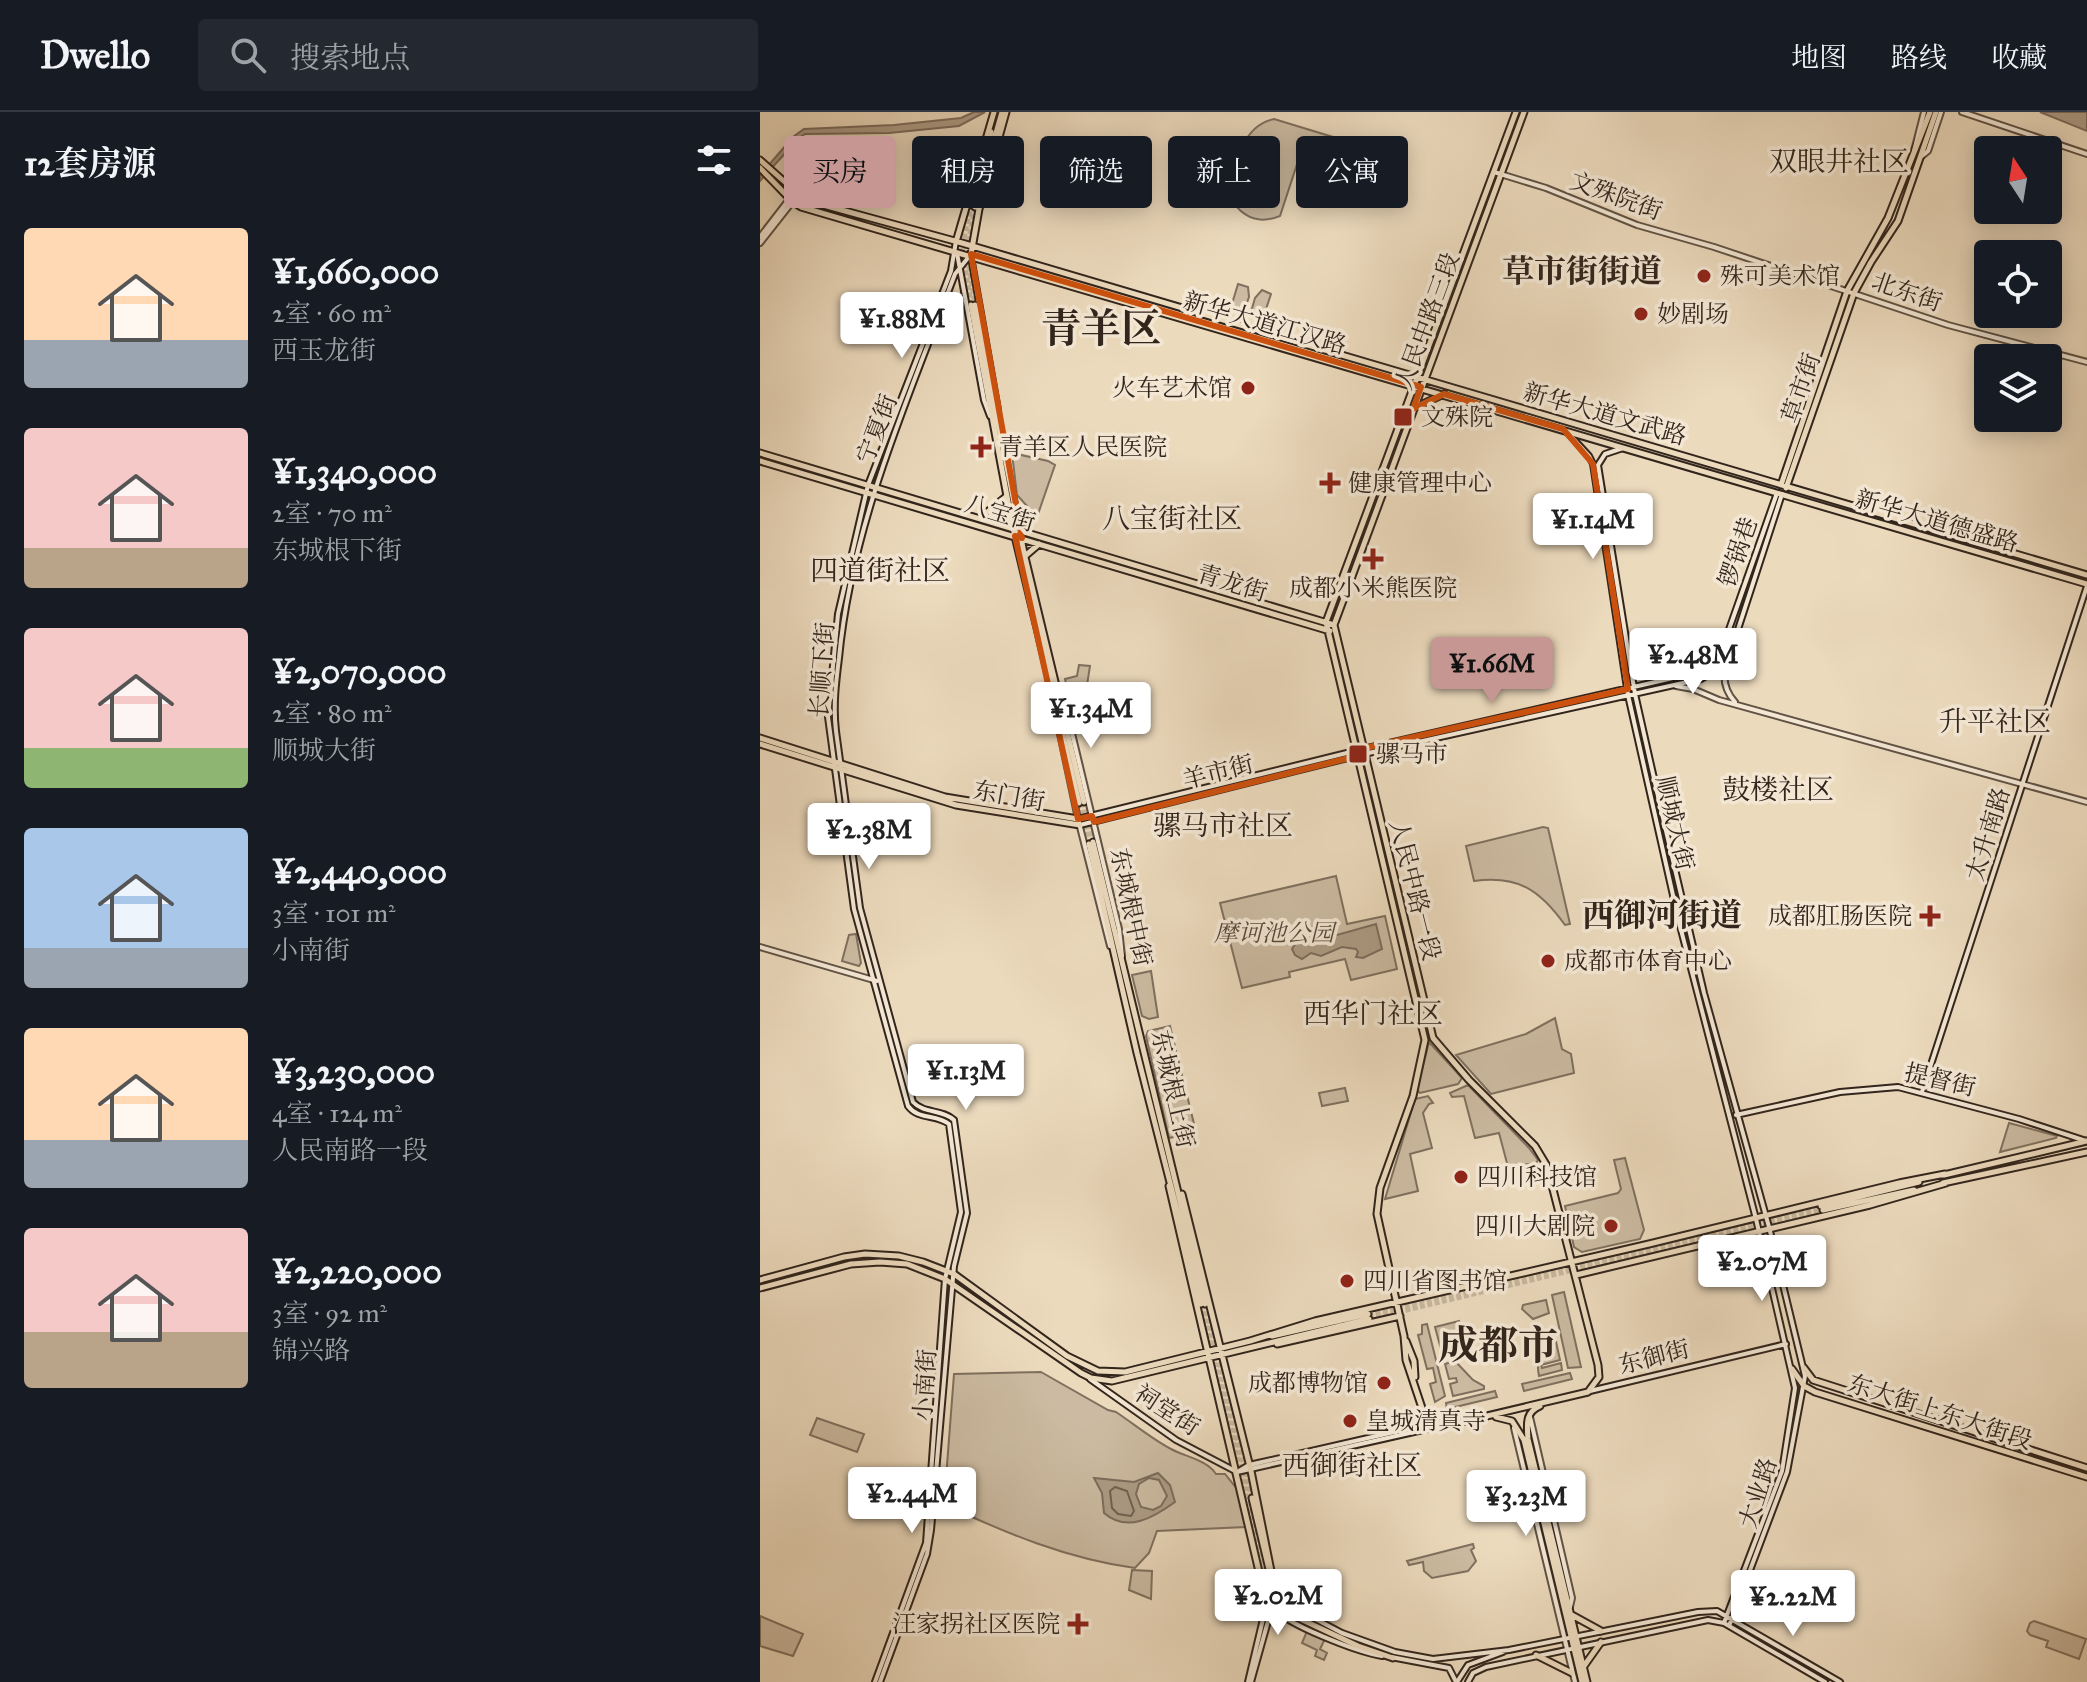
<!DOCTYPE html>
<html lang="zh">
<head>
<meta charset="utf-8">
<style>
  :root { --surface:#171b24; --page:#242831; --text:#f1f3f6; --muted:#9ea1a6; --line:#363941; --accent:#c59692 }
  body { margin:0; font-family:"IM FELL Great Primer","Noto Serif SC",serif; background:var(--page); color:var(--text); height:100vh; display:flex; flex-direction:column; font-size:30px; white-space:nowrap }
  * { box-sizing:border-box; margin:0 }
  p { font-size:26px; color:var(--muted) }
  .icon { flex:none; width:44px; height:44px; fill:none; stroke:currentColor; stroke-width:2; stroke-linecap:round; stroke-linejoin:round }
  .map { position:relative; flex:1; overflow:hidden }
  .details { display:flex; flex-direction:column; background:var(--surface); width:760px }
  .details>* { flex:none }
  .banner { position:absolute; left:24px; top:24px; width:760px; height:72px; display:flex; gap:16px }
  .needle { width:52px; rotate:348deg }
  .fabs { position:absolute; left:1214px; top:24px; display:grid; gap:16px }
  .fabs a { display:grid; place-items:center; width:88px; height:88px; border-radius:8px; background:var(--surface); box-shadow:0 4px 20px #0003; font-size:40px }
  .price { position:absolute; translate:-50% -68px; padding:0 18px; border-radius:8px; background:#fff; color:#222; font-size:26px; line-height:52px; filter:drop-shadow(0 2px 4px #0008) }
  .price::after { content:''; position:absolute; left:50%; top:48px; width:24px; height:18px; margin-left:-12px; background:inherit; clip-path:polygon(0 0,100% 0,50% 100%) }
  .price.active { background:var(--accent); color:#111 }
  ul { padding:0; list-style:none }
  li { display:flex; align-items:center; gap:24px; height:200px; padding:0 24px }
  li span { display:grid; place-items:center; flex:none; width:224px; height:160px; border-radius:8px; color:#555 }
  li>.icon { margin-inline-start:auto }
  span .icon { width:96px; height:96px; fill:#fffc; stroke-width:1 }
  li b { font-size:34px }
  h2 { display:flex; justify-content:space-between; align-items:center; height:96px; padding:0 24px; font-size:34px }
  .chip { padding:0 28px; border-radius:8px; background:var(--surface); box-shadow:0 4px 20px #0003; font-size:28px; line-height:72px }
  .chip.active { background:var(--accent); color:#111 }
  header { display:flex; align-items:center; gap:48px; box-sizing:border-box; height:112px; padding:0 40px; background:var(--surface); border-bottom:2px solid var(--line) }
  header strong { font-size:38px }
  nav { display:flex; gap:44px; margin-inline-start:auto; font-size:28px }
  .search { width:560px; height:72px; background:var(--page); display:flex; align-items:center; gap:20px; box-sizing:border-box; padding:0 28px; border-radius:8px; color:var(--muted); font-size:30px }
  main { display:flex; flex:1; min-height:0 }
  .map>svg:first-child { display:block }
  .green { fill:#ccbba2; stroke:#7f705f; stroke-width:2 }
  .water { fill:#ad9c86; stroke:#7c6c5c; stroke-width:2; fill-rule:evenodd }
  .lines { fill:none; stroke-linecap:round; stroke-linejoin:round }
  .shore { stroke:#706051; stroke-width:2 }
  .primary-tunnel { stroke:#c7b69d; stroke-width:5; stroke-dasharray:5 2.5; stroke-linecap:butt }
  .tertiary-casing { stroke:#605244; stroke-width:8 }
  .secondary-casing { stroke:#32251c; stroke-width:8 }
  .primary-casing { stroke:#32251c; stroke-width:9 }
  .tertiary { stroke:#f3e7d4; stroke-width:4 }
  .secondary { stroke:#f3e7d4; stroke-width:4 }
  .primary { stroke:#ecdabd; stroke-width:5 }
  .marked { fill:none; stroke:#cd510e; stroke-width:6; stroke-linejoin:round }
  .poi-dot { fill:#8f2418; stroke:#f3e7d4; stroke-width:3 }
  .labels { text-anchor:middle; stroke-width:7; stroke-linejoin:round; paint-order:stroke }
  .street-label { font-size:24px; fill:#32251c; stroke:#f3e7d4 }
  .poi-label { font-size:24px; fill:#32251c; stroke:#f3e7d4; text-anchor:start }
  .park-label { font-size:24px; font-style:italic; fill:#584a3e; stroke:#f3e7d4 }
  .quarter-label { font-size:28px; fill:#32251c; stroke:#f3e7d4 }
  .district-label { font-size:32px; font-weight:bold; fill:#32251c; stroke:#f3e7d4 }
  .town-label { font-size:40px; font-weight:bold; fill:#32251c; stroke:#f3e7d4 }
</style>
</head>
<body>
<header>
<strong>Dwello</strong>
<div class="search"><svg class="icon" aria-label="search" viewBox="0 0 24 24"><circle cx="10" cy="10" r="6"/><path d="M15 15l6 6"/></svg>搜索地点</div>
<nav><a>地图</a><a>路线</a><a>收藏</a></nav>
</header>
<main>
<section class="details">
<h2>12套房源<svg class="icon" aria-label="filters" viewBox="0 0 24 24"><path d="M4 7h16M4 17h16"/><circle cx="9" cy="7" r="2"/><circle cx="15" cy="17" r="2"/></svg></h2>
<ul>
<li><span style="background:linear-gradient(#ffd9b3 70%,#9aa5b1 0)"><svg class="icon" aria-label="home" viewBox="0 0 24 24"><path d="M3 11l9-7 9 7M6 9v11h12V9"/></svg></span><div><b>¥1,660,000</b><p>2室 · 60 m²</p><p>西玉龙街</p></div></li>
<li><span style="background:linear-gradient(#f6c9c9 75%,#b9a48a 0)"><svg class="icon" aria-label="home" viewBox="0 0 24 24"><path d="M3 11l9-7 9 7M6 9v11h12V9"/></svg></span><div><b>¥1,340,000</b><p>2室 · 70 m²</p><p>东城根下街</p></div></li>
<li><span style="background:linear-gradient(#f6c9c9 75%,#8fb573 0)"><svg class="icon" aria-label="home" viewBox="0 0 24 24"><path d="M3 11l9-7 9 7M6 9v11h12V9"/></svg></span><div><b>¥2,070,000</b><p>2室 · 80 m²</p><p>顺城大街</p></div></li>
<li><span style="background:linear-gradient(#a9c7e8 75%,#9aa5b1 0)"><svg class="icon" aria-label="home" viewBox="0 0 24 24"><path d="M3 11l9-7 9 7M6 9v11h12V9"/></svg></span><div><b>¥2,440,000</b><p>3室 · 101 m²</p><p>小南街</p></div></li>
<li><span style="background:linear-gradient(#ffd9b3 70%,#9aa5b1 0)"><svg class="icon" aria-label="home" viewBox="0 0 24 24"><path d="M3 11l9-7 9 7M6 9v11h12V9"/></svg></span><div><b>¥3,230,000</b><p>4室 · 124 m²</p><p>人民南路一段</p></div></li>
<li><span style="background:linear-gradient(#f6c9c9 65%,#b9a48a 0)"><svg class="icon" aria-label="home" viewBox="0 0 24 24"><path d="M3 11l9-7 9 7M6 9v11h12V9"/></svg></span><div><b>¥2,220,000</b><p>3室 · 92 m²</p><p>锦兴路</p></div></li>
</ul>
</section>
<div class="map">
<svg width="1327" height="1570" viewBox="0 0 1327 1570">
  <rect width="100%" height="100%" fill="#ecdabd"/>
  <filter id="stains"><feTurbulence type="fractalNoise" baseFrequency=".0025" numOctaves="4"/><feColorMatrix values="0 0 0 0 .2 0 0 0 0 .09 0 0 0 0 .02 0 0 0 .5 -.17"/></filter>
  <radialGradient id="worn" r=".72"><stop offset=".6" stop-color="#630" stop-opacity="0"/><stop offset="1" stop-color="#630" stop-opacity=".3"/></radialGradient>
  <path class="green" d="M514,7l59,18 -6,20 -25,-8 -22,67c-22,9 -38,1 -50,-18 5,-31 10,-72 44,-79z
    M478,172l10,3 1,10 -5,14 -13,-4z
    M502,178l9,4 -7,21 -13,-3 4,-14z
    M252,341l36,8 7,4 -18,52 -20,-22z
    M319,553l11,1 -6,38 -14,-2 -5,-23 12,-3z
    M783,715l5,1 22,96 -5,1c-25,-35 -47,-50 -91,-44l-8,-35z
    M576,764l11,48 38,-8 12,53 -46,11 -6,-21 -56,13 1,5 -48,11 -22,-85z
    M96,822l5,29 -2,3 -17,-5 7,-26z
    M391,859l7,46 -9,2 -7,-3 -10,-41z
    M795,906l7,31 9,5 3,19 -83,21 -35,-39 70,-21z
    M410,914l26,106 -27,6 -23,-102 2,-5z
    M669,930l33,36 -4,6 -38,9 -3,-3z
    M708,973l61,63 9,12 -2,3 -28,4 -9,-34 -24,5 -11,-42 -12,1 -2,-4z
    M585,976l3,13 -26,5 -3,-13z
    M668,984l5,7 -4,1 -6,9 9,35 -22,6 8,37 -33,8 30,-100z
    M1249,1011l48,13 -1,2 -56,14z
    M865,1046l19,72 -4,9 -58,13 -8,-5 -9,-41 53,-13 3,-4 -7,-29z
    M804,1180l17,75 -13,1 -16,-73z
    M786,1188l3,13 -16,6 -11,-10 1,-4z
    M699,1209l1,7 -7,22 -11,3 -7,-26z
    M667,1212l18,72 -10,6 -5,-18 6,-2 -3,-14 -6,1 -9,-34 4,-1v-9z
    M795,1225l5,23 -19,5 1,3 19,-5 1,7 -23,6c-3,-14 1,-36 16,-39z
    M695,1249l18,19 11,6v3l-31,7 -3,-12 7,-2 -1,-4 -7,1 -4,-15z
    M281,1260l67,38 8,2c18,12 36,27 55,37 15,8 36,11 45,25h9l12,15 9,38 -89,4 -8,22 -14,15c-67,-9 -130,-35 -191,-64l10,-130z
    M810,1261l2,6 -48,12 -2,-7z
    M735,1279l2,6 -50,12 -1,-6z
    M57,1306l47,16 -7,18 -47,-17z
    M713,1432l1,4 -3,2 5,11 -8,10 -36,7 -8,-7 -1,-9 -14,3 -2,-4z
    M372,1458l20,1 -1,28 -22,-9z
    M0,1504l43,18 -10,22 -33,-10z
    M1274,1509l52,18 -7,20 -33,-12 2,-6 -18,-6 -3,-4 3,-8z
    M547,1519l18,8 -5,10 7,4 -3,7 -9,-4 2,-6 -15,-7z"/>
  <path class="water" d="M214,0h11l-26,14 -70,7 -84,1 -6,4 -39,43v-6l33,-38 11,-8 90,-4 67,-7z
    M1280,0h47v19z
    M616,812l6,25 -19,9 -7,-1 2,-5 -2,-3 -14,-2 -21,9 -10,-3 -9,6 -7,-4 -3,-6 7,-11v-6l15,-6 23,9z
    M398,1361l12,12 5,17c-22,16 -48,31 -71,11l-2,-20 -8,-15 40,4zM389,1366l10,2 8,16 -6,10 -8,4 -12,-3 -5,-13 3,-10z"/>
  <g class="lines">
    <path class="shore" d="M355,1375l12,4 7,20 -3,5 -13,-2 -6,-6 -2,-17z"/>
    <path class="primary-tunnel" d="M215,95l-8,42 8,56
      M211,193l-9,-57 9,-43
      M324,690l9,40
      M319,691l10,41
      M441,1192l65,275 14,27 14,10
      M445,1192l47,194
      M608,1202l453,-108
      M609,1207l454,-109"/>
    <g class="tertiary-casing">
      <path id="tertiary" d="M1202,0l125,42
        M1154,39l10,-39
        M1162,44l6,-5 13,-39
        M734,60l52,16 91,37 77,22 234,78 139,37
        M0,125l34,-44
        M0,131l37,-47
        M968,546c-6,16 -5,31 7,44
        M916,574l17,3 26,11 368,102
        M302,590l9,27 48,200 3,27
        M294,593l24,114 32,127
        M0,835l117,34
        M770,1305l42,181 -2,9
        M754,1316l61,254"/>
    </g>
    <g class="secondary-casing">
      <path id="secondary" d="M197,141l27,147 6,16
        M211,145l27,153
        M808,321l21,23 4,8 35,231 51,227 77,297 39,169 -13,83 -58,152
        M863,336l-18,6 -7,11 37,229 25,111 44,188 65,234 36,149 -18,96 -58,154
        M318,707l285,-70 336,-77 21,-17 57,-162
        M320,713l284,-71 337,-75 12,-7 16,-15 53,-163
        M1162,980l165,-506
        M976,1003l104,-23 58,-5 121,32 67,22
        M330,1267l86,61 61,32
        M830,1279l196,-47
        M479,1359l10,-6 163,-37 7,-5 4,-12
        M477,1360l208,-47
        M514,1475l15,18 53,28 53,19 38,7 76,-9 189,-38 19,-1 123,71
        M503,1477c3,5 5,12 8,17 15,19 87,46 111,50
        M631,1545l58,11 7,14
        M115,1570l51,-139 19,-264 16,-67 -12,-88c-12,-10 -31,-4 -41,-18l-54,-197 -26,-192 10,-103 30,-129 83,-214 5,-30
        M120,1570l47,-128 4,-24 23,-264 13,-53 -13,-93c-12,-11 -30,-6 -41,-18l-53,-194 -24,-177c-3,-25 0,-49 3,-73 13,-135 69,-259 116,-384l16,-20
        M488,1570l15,-63v-28
        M491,1570l21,-75 2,-20
        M697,1570l11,-17 35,-13
        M708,1570l5,-9 13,-6 222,-47 16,3 101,59"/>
    </g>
    <g class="primary-casing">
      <path id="primary" d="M756,0l-190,510 99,418 -12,56 -33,92 -3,26 27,122 2,24 17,51 11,10 15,4 139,-33 11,-15 -1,-12 -51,-199 -12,-20 -66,-66 -36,-42 -99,-413 190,-513
        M0,48l45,40 157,43 1125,332
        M0,56l33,34 8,5 1286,377
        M211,93l20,-73
        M215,95l27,-95
        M196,130l38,-130
        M211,142l8,-45 27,-97
        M211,193l42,223 66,275
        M215,193l49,248 60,249
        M654,296l30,-14
        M0,341l574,172
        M0,349l570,170
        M1021,373l66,-194 41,-73 42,-106
        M1026,376l68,-195 17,-31 27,-41 38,-109
        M220,406l27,-22
        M265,444l14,-12
        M0,626l185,59 133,22
        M0,632l196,61 124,20
        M333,730l112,462
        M329,732l48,209 64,251
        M1184,1063l143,-34
        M1183,1071l144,-31
        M409,1074l94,403
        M422,1082l69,277 23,115
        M1061,1094l98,-24
        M1063,1098l91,-20
        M816,1163l294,-70 76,-22
        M0,1168l84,-23 21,-3 34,2 24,6 31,12 113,82 31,15 27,1 125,-31
        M0,1176l91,-24 29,-2 27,2 38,15 136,94 10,5 21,3 257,-62
        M512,1224l96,-22
        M490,1229l65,-20 334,-77 250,-61 46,-9
        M646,1229l8,20 1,16
        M517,1232l123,-28
        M1044,1256l9,12 274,88
        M1032,1257l12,17 11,6 272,85
        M780,1294c-15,6 -13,19 -12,33l59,243
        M736,1305l16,4 12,19 58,242
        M492,1386l20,84
        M810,1502l31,17
        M534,1504l64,30 35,12
        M776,1543l36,18
        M824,1554l17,-24"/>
    </g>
    <use href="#tertiary" class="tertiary"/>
    <use href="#secondary" class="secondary"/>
    <use href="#primary" class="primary"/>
  </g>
  <path class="marked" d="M211,142l450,133 -8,22 31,-15 119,35 30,35 35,225 -272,61 1,6 -263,66 -2,-6 -14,3 -63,-283 7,2z"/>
  <g class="poi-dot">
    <circle cx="944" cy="164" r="8"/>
    <circle cx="881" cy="202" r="8"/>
    <circle cx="488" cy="276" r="8"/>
    <rect x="633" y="295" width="20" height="20" rx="4"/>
    <path d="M217 323h8v8h8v8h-8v8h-8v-8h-8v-8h8z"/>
    <path d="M566 359h8v8h8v8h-8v8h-8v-8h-8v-8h8z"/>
    <path d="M609 435h8v8h8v8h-8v8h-8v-8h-8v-8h8z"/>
    <rect x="588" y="632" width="20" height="20" rx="4"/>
    <path d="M1166 792h8v8h8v8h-8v8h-8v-8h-8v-8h8z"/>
    <circle cx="788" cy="849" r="8"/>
    <circle cx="701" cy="1065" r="8"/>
    <circle cx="851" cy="1114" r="8"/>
    <circle cx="587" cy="1169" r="8"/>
    <circle cx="624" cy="1271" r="8"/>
    <circle cx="590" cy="1309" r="8"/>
    <path d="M314 1500h8v8h8v8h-8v8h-8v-8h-8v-8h8z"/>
  </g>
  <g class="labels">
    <g class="street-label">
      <text transform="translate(856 84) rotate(20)" y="8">文殊院街</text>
      <text transform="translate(1147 180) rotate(19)" y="8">北东街</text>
      <text transform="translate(667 209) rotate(-70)" y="8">人民中路三段</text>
      <text transform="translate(505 211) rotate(16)" y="8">新华大道江汉路</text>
      <text transform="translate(1041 276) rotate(-71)" y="8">草市街</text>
      <text transform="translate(845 302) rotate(16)" y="8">新华大道文武路</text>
      <text transform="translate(117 317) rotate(-69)" y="8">宁夏街</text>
      <text transform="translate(240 401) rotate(17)" y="8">八宝街</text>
      <text transform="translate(1177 409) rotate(16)" y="8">新华大道德盛路</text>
      <text transform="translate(978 440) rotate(-71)" y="8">锣锅巷</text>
      <text transform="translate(472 471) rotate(17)" y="8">青龙街</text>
      <text transform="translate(62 558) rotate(-86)" y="8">长顺下街</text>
      <text transform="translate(458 660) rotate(-14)" y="8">羊市街</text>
      <text transform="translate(249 684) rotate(10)" y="8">东门街</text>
      <text transform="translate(915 711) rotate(77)" y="8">顺城大街</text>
      <text transform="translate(1228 722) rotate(-73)" y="8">太升南路</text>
      <text transform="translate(655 778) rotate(76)" y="8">人民中路一段</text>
      <text transform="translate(371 795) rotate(78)" y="8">东城根中街</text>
      <text transform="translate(1180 968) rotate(13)" y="8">提督街</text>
      <text transform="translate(413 977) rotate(77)" y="8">东城根上街</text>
      <text transform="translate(894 1245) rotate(-14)" y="8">东御街</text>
      <text transform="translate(165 1273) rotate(-86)" y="8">小南街</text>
      <text transform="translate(407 1298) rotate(33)" y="8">祠堂街</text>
      <text transform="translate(1180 1300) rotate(18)" y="8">东大街上东大街段</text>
      <text transform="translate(998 1381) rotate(-72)" y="8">大业路</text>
    </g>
    <g class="poi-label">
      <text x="960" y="172">殊可美术馆</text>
      <text x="897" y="210">妙剧场</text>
      <text x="472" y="284" text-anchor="end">火车艺术馆</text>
      <text x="661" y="313">文殊院</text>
      <text x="239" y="343">青羊区人民医院</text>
      <text x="588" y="379">健康管理中心</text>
      <text x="613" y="484" text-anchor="middle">成都小米熊医院</text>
      <text x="616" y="650">骡马市</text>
      <text x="1152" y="812" text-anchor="end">成都肛肠医院</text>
      <text x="804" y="857">成都市体育中心</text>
      <text x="717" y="1073">四川科技馆</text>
      <text x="835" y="1122" text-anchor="end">四川大剧院</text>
      <text x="603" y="1177">四川省图书馆</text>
      <text x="608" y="1279" text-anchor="end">成都博物馆</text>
      <text x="606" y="1317">皇城清真寺</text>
      <text x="300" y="1520" text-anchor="end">汪家拐社区医院</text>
    </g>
    <g class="park-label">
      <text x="514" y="829">摩诃池公园</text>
    </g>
    <g class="quarter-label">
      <text x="1079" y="59">双眼井社区</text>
      <text x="412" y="416">八宝街社区</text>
      <text x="120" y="468">四道街社区</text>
      <text x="1235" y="619">升平社区</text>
      <text x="1018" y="687">鼓楼社区</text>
      <text x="463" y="723">骡马市社区</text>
      <text x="613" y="911">西华门社区</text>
      <text x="592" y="1363">西御街社区</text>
    </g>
    <g class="district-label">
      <text x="822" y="170">草市街街道</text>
      <text x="902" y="814">西御河街道</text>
    </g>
    <g class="town-label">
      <text x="341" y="230">青羊区</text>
      <text x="738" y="1247">成都市</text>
    </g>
  </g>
  <rect width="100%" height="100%" filter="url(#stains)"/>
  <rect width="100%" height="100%" fill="url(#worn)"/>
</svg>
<div class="fabs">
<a><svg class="needle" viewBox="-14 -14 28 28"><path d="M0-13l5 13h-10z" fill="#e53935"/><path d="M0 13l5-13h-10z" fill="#9ea1a6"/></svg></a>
<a><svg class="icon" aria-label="locate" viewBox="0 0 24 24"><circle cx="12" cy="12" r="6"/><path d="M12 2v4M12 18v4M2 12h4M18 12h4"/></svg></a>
<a><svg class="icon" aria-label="layers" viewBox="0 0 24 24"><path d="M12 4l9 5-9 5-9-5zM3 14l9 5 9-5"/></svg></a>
</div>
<b class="price" style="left:142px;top:248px">¥1.88M</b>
<b class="price" style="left:833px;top:449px">¥1.14M</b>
<b class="price" style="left:933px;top:584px">¥2.48M</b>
<b class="price active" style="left:732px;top:593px">¥1.66M</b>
<b class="price" style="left:331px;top:638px">¥1.34M</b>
<b class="price" style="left:109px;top:759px">¥2.38M</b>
<b class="price" style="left:206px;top:1000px">¥1.13M</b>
<b class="price" style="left:1002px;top:1191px">¥2.07M</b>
<b class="price" style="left:152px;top:1423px">¥2.44M</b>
<b class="price" style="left:766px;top:1426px">¥3.23M</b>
<b class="price" style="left:518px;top:1525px">¥2.02M</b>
<b class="price" style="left:1033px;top:1526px">¥2.22M</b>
<div class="banner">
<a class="chip active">买房</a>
<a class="chip">租房</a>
<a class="chip">筛选</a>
<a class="chip">新上</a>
<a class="chip">公寓</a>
</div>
</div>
</main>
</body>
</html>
